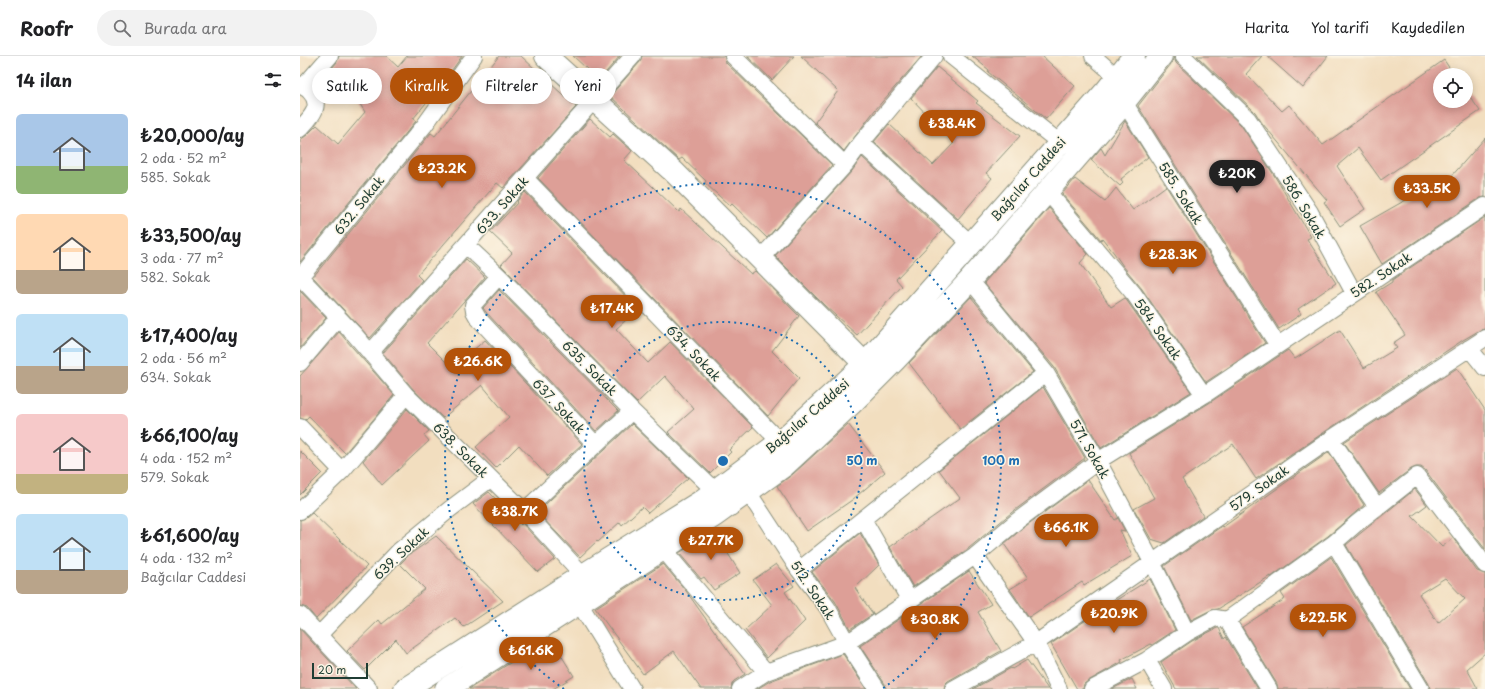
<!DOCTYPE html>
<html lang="tr">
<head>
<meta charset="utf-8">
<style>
  :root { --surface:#fff; --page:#f2f2f2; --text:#202124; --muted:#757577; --line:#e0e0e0; --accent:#b45309 }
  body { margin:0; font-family:"Playpen Sans",sans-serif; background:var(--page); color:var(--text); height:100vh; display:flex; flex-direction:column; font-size:15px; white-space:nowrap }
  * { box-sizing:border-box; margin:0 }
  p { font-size:13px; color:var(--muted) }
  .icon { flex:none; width:22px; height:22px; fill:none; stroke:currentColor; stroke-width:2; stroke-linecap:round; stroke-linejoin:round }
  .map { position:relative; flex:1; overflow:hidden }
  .panel { display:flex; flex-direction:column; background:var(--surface); width:300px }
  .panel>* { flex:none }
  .guide { position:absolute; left:12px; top:12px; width:380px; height:36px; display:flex; gap:8px }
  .controls { position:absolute; left:1133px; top:12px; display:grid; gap:8px }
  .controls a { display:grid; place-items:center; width:40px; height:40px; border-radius:50%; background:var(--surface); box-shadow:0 2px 10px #0003; font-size:20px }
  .scale { position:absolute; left:12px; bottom:10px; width:56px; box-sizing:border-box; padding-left:4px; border:2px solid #1f3d34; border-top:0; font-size:11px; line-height:14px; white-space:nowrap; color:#1f3d34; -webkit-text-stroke:3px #fcf5e5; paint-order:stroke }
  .price { position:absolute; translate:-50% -34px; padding:0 9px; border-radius:14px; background:var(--accent); color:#fff; font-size:13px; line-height:26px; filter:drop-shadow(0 1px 2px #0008) }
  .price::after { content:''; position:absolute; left:50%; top:24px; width:12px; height:9px; margin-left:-6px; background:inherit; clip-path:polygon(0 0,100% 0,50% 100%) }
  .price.on { background:#222; color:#fff }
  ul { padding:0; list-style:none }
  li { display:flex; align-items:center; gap:12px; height:100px; padding:0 16px }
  li span { display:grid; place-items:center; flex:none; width:112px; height:80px; border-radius:6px; color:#555 }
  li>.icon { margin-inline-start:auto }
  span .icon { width:48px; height:48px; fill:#fffc; stroke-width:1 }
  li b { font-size:17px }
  h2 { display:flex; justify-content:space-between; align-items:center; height:48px; padding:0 16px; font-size:17px }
  .pill { padding:0 14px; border-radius:18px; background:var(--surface); box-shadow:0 2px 10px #0003; font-size:14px; line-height:36px }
  .pill.on { background:var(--accent); color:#fff }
  header { display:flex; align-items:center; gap:24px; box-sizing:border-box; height:56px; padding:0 20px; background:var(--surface); border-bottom:1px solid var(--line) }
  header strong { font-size:19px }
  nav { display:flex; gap:22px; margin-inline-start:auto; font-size:14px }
  .search { width:280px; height:36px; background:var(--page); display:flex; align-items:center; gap:10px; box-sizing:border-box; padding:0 14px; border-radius:22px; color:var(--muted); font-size:15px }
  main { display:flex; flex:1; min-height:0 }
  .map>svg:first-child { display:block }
  .building { fill:#dd9f97; fill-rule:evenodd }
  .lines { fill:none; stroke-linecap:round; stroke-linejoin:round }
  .street-casing { stroke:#888e7a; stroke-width:18 }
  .secondary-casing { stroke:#888e7a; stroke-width:24 }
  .street { stroke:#fff; stroke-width:16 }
  .secondary { stroke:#fff; stroke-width:22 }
  .ring { fill:none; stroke:#1f6fb2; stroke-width:2; stroke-dasharray:2 4 }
  .labels { text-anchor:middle; stroke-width:3; stroke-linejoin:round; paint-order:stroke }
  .street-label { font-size:13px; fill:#1f3d34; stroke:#fcf5e5 }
  .centre { fill:#1f6fb2; stroke:#fcf5e5; stroke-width:2 }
  .ring-label { font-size:12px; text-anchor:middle; font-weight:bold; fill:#1f6fb2; stroke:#fcf5e5; stroke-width:3; stroke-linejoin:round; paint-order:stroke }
</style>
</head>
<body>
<header>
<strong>Roofr</strong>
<div class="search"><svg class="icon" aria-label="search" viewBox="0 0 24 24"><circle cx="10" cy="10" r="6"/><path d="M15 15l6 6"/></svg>Burada ara</div>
<nav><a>Harita</a><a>Yol tarifi</a><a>Kaydedilen</a></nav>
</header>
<main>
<section class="panel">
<h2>14 ilan<svg class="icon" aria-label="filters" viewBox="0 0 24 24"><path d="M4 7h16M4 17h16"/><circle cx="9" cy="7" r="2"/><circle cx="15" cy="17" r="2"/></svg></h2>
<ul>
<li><span style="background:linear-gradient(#a9c7e8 65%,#8fb573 0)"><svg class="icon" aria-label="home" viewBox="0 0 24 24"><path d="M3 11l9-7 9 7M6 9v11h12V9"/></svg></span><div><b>₺20,000/ay</b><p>2 oda · 52 m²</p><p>585. Sokak</p></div></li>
<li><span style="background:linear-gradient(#ffd9b3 70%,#b9a48a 0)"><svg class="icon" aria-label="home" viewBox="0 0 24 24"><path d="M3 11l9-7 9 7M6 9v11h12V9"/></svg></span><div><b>₺33,500/ay</b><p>3 oda · 77 m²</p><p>582. Sokak</p></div></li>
<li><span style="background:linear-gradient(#bfe0f5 65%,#b9a48a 0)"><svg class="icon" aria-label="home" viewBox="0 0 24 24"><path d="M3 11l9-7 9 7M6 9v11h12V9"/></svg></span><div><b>₺17,400/ay</b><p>2 oda · 56 m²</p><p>634. Sokak</p></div></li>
<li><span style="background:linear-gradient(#f6c9c9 75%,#c2b280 0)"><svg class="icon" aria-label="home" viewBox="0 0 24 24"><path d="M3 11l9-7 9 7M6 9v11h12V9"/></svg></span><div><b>₺66,100/ay</b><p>4 oda · 152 m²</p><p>579. Sokak</p></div></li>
<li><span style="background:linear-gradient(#bfe0f5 70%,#b9a48a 0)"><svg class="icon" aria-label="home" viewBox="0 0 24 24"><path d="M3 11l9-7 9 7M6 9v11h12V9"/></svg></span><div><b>₺61,600/ay</b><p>4 oda · 132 m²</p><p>Bağcılar Caddesi</p></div></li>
</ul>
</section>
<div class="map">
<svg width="1185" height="633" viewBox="0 0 1185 633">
  <rect width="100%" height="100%" fill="#fcf5e5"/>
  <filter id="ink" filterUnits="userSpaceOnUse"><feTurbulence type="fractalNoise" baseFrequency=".025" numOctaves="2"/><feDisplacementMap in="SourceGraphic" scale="8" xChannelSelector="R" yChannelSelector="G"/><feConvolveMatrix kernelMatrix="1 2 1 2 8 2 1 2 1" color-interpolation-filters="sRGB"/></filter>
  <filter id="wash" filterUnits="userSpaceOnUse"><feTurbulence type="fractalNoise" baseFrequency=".012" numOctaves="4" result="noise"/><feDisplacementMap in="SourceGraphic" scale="16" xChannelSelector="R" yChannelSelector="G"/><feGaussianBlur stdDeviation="0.9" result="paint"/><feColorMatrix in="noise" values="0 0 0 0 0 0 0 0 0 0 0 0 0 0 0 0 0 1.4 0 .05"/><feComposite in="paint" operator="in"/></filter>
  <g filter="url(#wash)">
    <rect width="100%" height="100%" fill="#f2debf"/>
    <g id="blocks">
      <path class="building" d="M39,0h47l12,11 9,-11h55l-15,21 -34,42 3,2 -116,141v-122l7,-5 10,-10 21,19 27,-32 -7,-11 -31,-27 10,-12z
        M199,0h22l55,51 -73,81 -6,-5 -80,92 5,5 -52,58 -57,-61 118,-144 4,3z
        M273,0h47l-21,24z
        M342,0h82l2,7 106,102 -65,73 -35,-34 -2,2 -25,-23 1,-2 -24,-23 -3,2 -69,-64 30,-34z
        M447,0h47l-22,24z
        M501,0h121l-47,54 -31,41 -29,-29 23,-31z
        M672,0h70l33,30 -29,33 -58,-47 1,-2z
        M897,0h65l-16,18 36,37 7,-6 34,40 121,-85 10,15h-14v26h26v-10l14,20 -99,69 -23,-32 -21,18 28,43 -25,17 -16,-24 3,-2 -65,-77 -7,-11z
        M967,0h61l-25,32z
        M874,1l2,6 65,62 33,50 37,62 -4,2 29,44 -38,26 3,5 -22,15 -141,-223 33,-42z
        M637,11l41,34 -2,2 44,33 -34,37 6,5 -34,41 -84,-77 15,-18 44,41 21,-22 -43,-45z
        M290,63l20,18 3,-3 19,17 -8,9 29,27 26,25 2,-3 70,65 4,-3 44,45 -27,35 27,27 -31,38 -230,-238z
        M825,65l23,36 -27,22 2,4 -3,3 -29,-26 10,-12 4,7z
        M1185,82v59l-5,1 -98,66 -22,-38 72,-41 4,9z
        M562,101l80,74 -46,48 6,7 -45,49 -32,-29 -50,-50 77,-85z
        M775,123l30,23 11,-14 17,22 33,-24 99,157 -59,39 -64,-93 -19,-23 -9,-13 -12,-15 -1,2 -39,-46z
        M225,136l113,117 -22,20 32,34 22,-21 83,85 -24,23 2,2 -21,21 -42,-41 26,-23 -29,-33 -28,27 -136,-138 11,-12 -22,-21 28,-30 -1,-1z
        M749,152l39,46 -8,9 31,44 14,-9 66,94 -90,56 -47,-81 -70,-84z
        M1185,161v112l-5,1 -17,10 -137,91 -70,48 -23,-35 -51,35 21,37 -39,27 -13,-4 -17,-30 20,-11 -25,-45 80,-50 79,-53 7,9 45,-29 24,38 33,-20 -4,-5 12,-8 -29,-43 16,-10v-2z
        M166,203l19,18 -58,66 25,25 33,-28 97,104 -35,32 -28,-31 -23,23 -20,-21 33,-30 -27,-32 -39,33 -30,-29 -30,-36z
        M199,234l119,121 -22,20 -110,-119 -3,-4z
        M0,235l26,27 -26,30z
        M671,241l62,75 -73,57 -51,-66z
        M39,276l55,63 -49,58 -36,-37 -4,4 -5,-2v-42z
        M1157,312l28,42v139l-60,-79 -4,-3h-5l-5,2 -32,24 -35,-51z
        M743,331l42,71 -74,55 -42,35 -56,39 -23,-40 70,-49 -21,-28z
        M107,353l22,22 -5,4 5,6 -47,44 -19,-24z
        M332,368l56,54 -40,35 -6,-6 -20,18 -2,-3 -22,20 -1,-1 -17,16 -43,-45z
        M548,368l37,48 -33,28 -45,31 -30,-45 16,-12z
        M0,395l22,22 -22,22z
        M1029,396l35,53 -36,31 -57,41 -1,-1 -52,33 -7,1 -20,10 -27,-54 58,-40 1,1z
        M788,424l27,40 3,-2 7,13 -5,-1 12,26 -48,29 -2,-3 -53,35 -19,-28 18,-11 -24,-34 19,-16z
        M1115,433l12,16 -15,11 30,31 11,-9 24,33 8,3v79l-18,16 11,20h-48l-1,-5 -83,-139zM1145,522l20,21 -27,24 -19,-29z
        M189,436l32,33 1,-2 33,36 -17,13 -65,-68z
        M12,457l55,53 -51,53 -9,-11 -7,-2v-86l6,-2z
        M414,475l26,42 -26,17 -10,-13 -3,2 -22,-26z
        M560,477l19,32 -24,23 18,26 -23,15 -15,-28 -23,-29z
        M136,480l67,65 -39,26 -9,-9 -49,35 -10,-14 -31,31 -18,-19 32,-31 3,4 43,-35 -25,-25 9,-9z
        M1031,501l79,132h-132l-1,-5 -35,-57 43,-28 -4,-6z
        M363,508l23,27 59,83 -11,7 -2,3 -1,5h-30l-27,-38 -31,23 -48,-66z
        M476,508l18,22 -9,6 20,29 -38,37 -22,-28 27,-25 -19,-25z
        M669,515l22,33 -13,8 23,39 -53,30 -3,3 -1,5h-58l-1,-5 -25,-38z
        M850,523l25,51 -23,15 -1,-1 -30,16 1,2 -34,19 -4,3 -1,5h-6l-26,-45 54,-37z
        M917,572h2l5,11 2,-2 32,52h-82l-15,-27 31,-21z
        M0,573l56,60h-56z
        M251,583l23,37 -21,13h-84l49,-31z
        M543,598l23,35h-109l13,-8z
        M727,604l21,29h-75l38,-21 1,1z
        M832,623l5,10h-25z"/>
    </g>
  </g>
  <g filter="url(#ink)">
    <use href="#blocks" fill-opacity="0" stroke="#888e7a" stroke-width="1"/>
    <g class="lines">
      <g class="street-casing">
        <path id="street" d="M433,0l112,109
          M651,0l109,87
          M793,0l24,21
          M883,0l65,63 62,93 44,81
          M0,29c3,2 8,4 10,7 14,14 -1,27 -10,37
          M3,31l27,-31
          M824,46l153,242
          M561,87l110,101
          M225,122l255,264
          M747,135l87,103 70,101
          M166,189l33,31 133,135 83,80
          M460,203l85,-94 16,-22 73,-87
          M199,220l-26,29 1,6 4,7 117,126
          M0,221l55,58 51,60 118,116 59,64
          M0,221l124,-151 50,-70
          M670,224l76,93 52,88 54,101 35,71
          M1169,292l16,20
          M70,297l263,-297
          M0,307l38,-45
          M0,371l42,44 -42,40
          M1031,383l46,68
          M42,415l64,-76
          M448,436l51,78 28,37 20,36 30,46
          M224,455l108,-100
          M563,463l46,80
          M1034,487l87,146
          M363,493l103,123
          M675,500l61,87 23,46
          M499,514l247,-197
          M279,547l53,86
          M0,559l69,74
          M927,564l42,69
          M19,579l80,-84 51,-42 40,-30
          M847,604l17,29
          M440,633l26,-17 81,-29 128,-87 42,-35 81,-60 106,-66 281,-189
          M653,633l83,-46 295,-204 154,-101
          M792,633l55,-29 40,-27 28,-15 12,2 107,-77 23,-20 60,-47 68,89"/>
      </g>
      <g class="secondary-casing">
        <path id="secondary" d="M246,0l129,117 190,191
          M105,633l178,-114 117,-73 80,-60 85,-78 241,-273 28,-35
          M146,633l268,-173 71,-51 66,-61 44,-44 75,-80 148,-170 43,-54"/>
      </g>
      <use href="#street" class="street"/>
      <use href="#secondary" class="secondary"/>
    </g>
  </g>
  <g class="ring">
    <circle cx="423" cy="405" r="139"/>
    <path d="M264 633A278 278 0 1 1 582 633"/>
  </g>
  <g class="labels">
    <g class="street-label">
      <text transform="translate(728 123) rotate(-49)" y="5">Bağcılar Caddesi</text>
      <text transform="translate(881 137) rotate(58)" y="5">585. Sokak</text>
      <text transform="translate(59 149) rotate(-51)" y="5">632. Sokak</text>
      <text transform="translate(202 149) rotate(-49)" y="5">633. Sokak</text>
      <text transform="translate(1004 151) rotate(59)" y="5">586. Sokak</text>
      <text transform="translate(1081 219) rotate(-34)" y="5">582. Sokak</text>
      <text transform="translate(858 273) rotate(55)" y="5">584. Sokak</text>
      <text transform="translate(394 297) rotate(46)" y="5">634. Sokak</text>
      <text transform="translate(290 312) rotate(45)" y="5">635. Sokak</text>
      <text transform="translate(259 350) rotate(47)" y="5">637. Sokak</text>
      <text transform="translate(507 360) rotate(-41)" y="5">Bağcılar Caddesi</text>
      <text transform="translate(790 393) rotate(60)" y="5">571. Sokak</text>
      <text transform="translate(161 394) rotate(45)" y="5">638. Sokak</text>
      <text transform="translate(959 432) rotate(-35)" y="5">579. Sokak</text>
      <text transform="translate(101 497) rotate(-43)" y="5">639. Sokak</text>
      <text transform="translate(513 534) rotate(56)" y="5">512. Sokak</text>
    </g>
  </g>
  <circle cx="423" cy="405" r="6" class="centre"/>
  <g class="ring-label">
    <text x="562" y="409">50 m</text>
    <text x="701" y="409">100 m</text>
  </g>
</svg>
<div class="controls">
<a><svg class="icon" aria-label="locate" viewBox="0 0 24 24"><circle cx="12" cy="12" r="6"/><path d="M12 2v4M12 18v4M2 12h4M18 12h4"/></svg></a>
</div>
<div class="scale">20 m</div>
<b class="price" style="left:652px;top:88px">₺38.4K</b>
<b class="price" style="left:142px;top:133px">₺23.2K</b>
<b class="price on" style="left:937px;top:138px">₺20K</b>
<b class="price" style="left:1127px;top:153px">₺33.5K</b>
<b class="price" style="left:873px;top:219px">₺28.3K</b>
<b class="price" style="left:312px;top:273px">₺17.4K</b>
<b class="price" style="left:178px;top:326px">₺26.6K</b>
<b class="price" style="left:215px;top:476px">₺38.7K</b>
<b class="price" style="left:766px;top:492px">₺66.1K</b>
<b class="price" style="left:411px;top:505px">₺27.7K</b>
<b class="price" style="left:814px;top:578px">₺20.9K</b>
<b class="price" style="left:1023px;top:582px">₺22.5K</b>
<b class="price" style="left:635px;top:584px">₺30.8K</b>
<b class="price" style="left:231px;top:615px">₺61.6K</b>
<div class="guide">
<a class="pill">Satılık</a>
<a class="pill on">Kiralık</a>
<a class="pill">Filtreler</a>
<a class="pill">Yeni</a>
</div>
</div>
</main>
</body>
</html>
